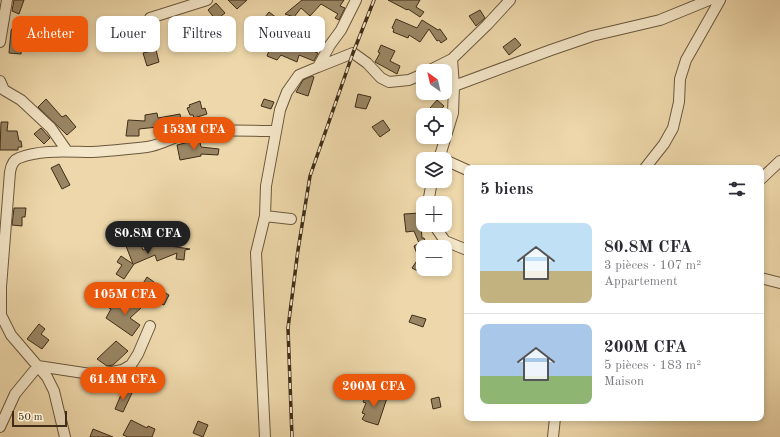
<!DOCTYPE html>
<html lang="fr">
<head>
<meta charset="utf-8">
<style>
  :root { --surface:#fff; --page:#f2f2f3; --text:#2b2b33; --muted:#7c7c81; --line:#e1e1e2; --accent:#ea580c }
  body { margin:0; font-family:"Old Standard TT",serif; background:var(--page); color:var(--text); height:100vh; display:flex; flex-direction:column; font-size:15px; white-space:nowrap }
  * { box-sizing:border-box; margin:0 }
  p { font-size:13px; color:var(--muted) }
  .icon { flex:none; width:22px; height:22px; fill:none; stroke:currentColor; stroke-width:2; stroke-linecap:round; stroke-linejoin:round }
  .map { position:relative; flex:1; overflow:hidden }
  .details { position:absolute; left:464px; top:165px; width:300px; height:256px; display:flex; flex-direction:column; background:var(--surface); border-radius:8px; box-shadow:0 2px 6px #0003 }
  .details>* { flex:none }
  .top-card { position:absolute; left:12px; top:16px; width:380px; height:36px; display:flex; gap:8px }
  .needle { width:26px; rotate:326deg }
  .buttons { position:absolute; left:416px; top:64px; display:grid; gap:8px }
  .buttons a { display:grid; place-items:center; width:36px; height:36px; border-radius:8px; background:var(--surface); box-shadow:0 2px 6px #0003; font-size:20px }
  .scale { position:absolute; left:12px; bottom:10px; width:55px; box-sizing:border-box; padding-left:4px; border:2px solid #3f2d18; border-top:0; font-size:11px; line-height:14px; white-space:nowrap; color:#3f2d18; -webkit-text-stroke:3px #f4e6c8; paint-order:stroke }
  .price { position:absolute; translate:-50% -34px; padding:0 9px; border-radius:14px; background:var(--accent); color:#fff; font-size:13px; line-height:26px; filter:drop-shadow(0 1px 2px #0008) }
  .price::after { content:''; position:absolute; left:50%; top:24px; width:12px; height:9px; margin-left:-6px; background:inherit; clip-path:polygon(0 0,100% 0,50% 100%) }
  .price.active { background:#222; color:#fff }
  ul { padding:0; list-style:none }
  li { display:flex; align-items:center; gap:12px; height:100px; padding:0 16px }
  li+li { border-top:1px solid var(--line) }
  li span { display:grid; place-items:center; flex:none; width:112px; height:80px; border-radius:8px; color:#555 }
  li>.icon { margin-inline-start:auto }
  span .icon { width:48px; height:48px; fill:#fffc; stroke-width:1 }
  li b { font-size:17px }
  h2 { display:flex; justify-content:space-between; align-items:center; height:48px; padding:0 16px; font-size:17px }
  .chip { padding:0 14px; border-radius:8px; background:var(--surface); box-shadow:0 2px 6px #0003; font-size:14px; line-height:36px }
  .chip.active { background:var(--accent); color:#fff }
  .map>svg:first-child { display:block }
  .building { fill:#9a8664; stroke:#3f2d18 }
  .lines { fill:none; stroke-linecap:round; stroke-linejoin:round }
  .minor-casing { stroke:#6b583d; stroke-width:12 }
  .minor { stroke:#f4e6c8; stroke-width:10 }
  .rail-casing { stroke:#3f2d18; stroke-width:3.5 }
  .rail { stroke:#f4e6c8; stroke-width:2; stroke-dasharray:6; stroke-linecap:butt }
</style>
</head>
<body>
<div class="map">
<svg width="780" height="437" viewBox="0 0 780 437">
  <rect width="100%" height="100%" fill="#eed8ab"/>
  <filter id="stains"><feTurbulence type="fractalNoise" baseFrequency=".005" numOctaves="4"/><feColorMatrix values="0 0 0 0 .2 0 0 0 0 .09 0 0 0 0 .02 0 0 0 .5 -.17"/></filter>
  <radialGradient id="worn" r=".72"><stop offset=".6" stop-color="#630" stop-opacity="0"/><stop offset="1" stop-color="#630" stop-opacity=".3"/></radialGradient>
  <path class="building" d="M14,0h10l-5,14 -7,-3z
    M228,0h19l-10,9z
    M302,0h42l-4,6 5,2 -6,12 -4,-2 3,-4 -17,-10 -11,12 -9,-8 -7,9 -9,-3z
    M388,0h32l-4,7 8,5 -4,5 -12,-8 -1,1z
    M216,3l9,10 -9,7 -8,-10z
    M480,10l5,8 -9,8 -7,-10z
    M269,12l8,6 1,-1 11,6 -2,2 14,8 -6,11 10,5 7,-11 9,5 -6,9 3,1 -4,8 -15,-6 -2,7 -16,-7 -4,5 -10,-4 4,-11 -11,-5 1,-2 -8,-6z
    M396,19l21,9 5,-8 16,10 2,-1 7,10 -6,4 -2,-3 -2,1 -8,-12 -9,13 -11,-7 -1,3 -15,-6 1,-3 -2,-1z
    M16,20l11,5 -4,11 -2,18 -12,-1 2,-22z
    M515,38l6,7 -12,10 -6,-8z
    M381,45l14,6 -5,10 10,5 -3,8 -22,-12 5,-9 -2,-1z
    M156,50l3,12 -12,4 -4,-13z
    M312,76l2,1 -6,19 -12,-4 7,-12z
    M358,94l13,3 -5,12 -11,-2z
    M46,99l16,18 4,-2 10,12 -9,8 -29,-28z
    M264,99l10,3 -3,7 -10,-3z
    M437,100l7,6 -8,9h-12z
    M200,101l2,8 3,-1 2,6 -13,4 -1,-3h-3l-3,-7 3,-1 -1,-2z
    M157,113l1,5 22,-4 2,13 -14,2 -1,-3 -28,3v7h-13l2,-16 17,1v-6z
    M383,120l7,10 -10,7 -8,-10z
    M1,122h7l-1,9h10l2,10h2l1,6h-4v3h-18z
    M41,128l9,10 -6,6 -10,-10z
    M189,142h11l1,5 18,2 -1,6 -17,-1v2l-21,4 -3,-15z
    M59,164l11,21 -8,4 -11,-21z
    M14,208h12l-1,9h-3v9l-10,-1z
    M420,213l2,25h2l4,9h-5v5l-6,2 -3,-8 5,-3 -5,-12 -8,1 -2,-18z
    M139,240l4,10 25,-10 2,6 20,3 -5,1 -1,10 -8,-1 1,-6 -20,8 -2,-6 -21,9 -10,15 -8,-5 6,-9 -5,-3 4,-6 12,8 -7,-18z
    M418,259l5,4v11l-11,-6z
    M147,277l7,5 -2,4 17,9 -5,10 -12,-5 -13,-10z
    M133,298l9,9 -12,11 10,7 -8,11 -26,-18 5,-9 -2,-1 4,-6 9,6z
    M412,315l14,4 -3,8 -14,-5z
    M39,324l6,5 -4,5 8,6 -7,9 -15,-10z
    M116,341l12,10 -15,14 -6,1 -10,-7z
    M123,390l9,3 -9,19 -8,-3z
    M369,392l18,6 -9,27 -13,-4 -3,-2 3,-5 -3,-1 4,-10 -3,-1 3,-7 2,1z
    M439,397l2,10 -8,2 -2,-10z
    M131,420l16,8 1,-2 7,3 -3,8h-24l-5,-2z
    M198,421l10,4 -5,12 -10,-4z
    M93,429l20,8h-23z"/>
  <g class="lines">
    <g class="minor-casing">
      <path id="minor" d="M150,18l57,-18
        M0,42l7,-42
        M318,67l35,-14 14,10 14,15 8,4 20,-2 14,-6
        M428,71l24,-12 35,-34 23,-25
        M0,81l4,9 17,10 30,28 16,23
        M454,86l97,-36 41,-14 68,-16 49,-20
        M439,159l14,-46 1,-27 -2,-27
        M445,160l22,10
        M645,168l19,-24 9,-16 6,-26 1,-23 6,-19 34,-60
        M761,179l19,-18
        M428,203l4,-22
        M265,216l26,3
        M434,225l11,16 22,9
        M761,278l19,5
        M0,427l15,-33 23,-28 59,9 25,-5 9,-5 7,-11 12,-28
        M65,437l-11,-46 -7,-14 -36,-42 -10,-20v-28l9,-115c1,-6 3,-12 9,-14 23,-9 50,-6 73,-6 18,-1 37,-3 55,-5 16,-2 30,-13 47,-15 27,-3 55,-1 82,-1
        M265,437l-9,-184 9,-37 1,-30 14,-76 7,-18 12,-17 19,-8 12,-22 11,-15 15,-30
        M553,437l2,-19"/>
    </g>
    <use href="#minor" class="minor"/>
    <g class="rail-casing">
      <path id="rail" d="M292,437l-4,-109 10,-78 12,-74 43,-123 21,-53"/>
    </g>
    <use href="#rail" class="rail"/>
  </g>
  <rect width="100%" height="100%" filter="url(#stains)"/>
  <rect width="100%" height="100%" fill="url(#worn)"/>
</svg>
<div class="buttons">
<a><svg class="needle" viewBox="-14 -14 28 28"><path d="M0-13l5 13h-10z" fill="#e53935"/><path d="M0 13l5-13h-10z" fill="#7c7c81"/></svg></a>
<a><svg class="icon" aria-label="locate" viewBox="0 0 24 24"><circle cx="12" cy="12" r="6"/><path d="M12 2v4M12 18v4M2 12h4M18 12h4"/></svg></a>
<a><svg class="icon" aria-label="layers" viewBox="0 0 24 24"><path d="M12 4l9 5-9 5-9-5zM3 14l9 5 9-5"/></svg></a>
<a>+</a>
<a>−</a>
</div>
<div class="scale">50 m</div>
<b class="price" style="left:194px;top:151px">153M CFA</b>
<b class="price active" style="left:148px;top:255px">80.8M CFA</b>
<b class="price" style="left:125px;top:316px">105M CFA</b>
<b class="price" style="left:123px;top:401px">61.4M CFA</b>
<b class="price" style="left:374px;top:408px">200M CFA</b>
<div class="top-card">
<a class="chip active">Acheter</a>
<a class="chip">Louer</a>
<a class="chip">Filtres</a>
<a class="chip">Nouveau</a>
</div>
<section class="details">
<h2>5 biens<svg class="icon" aria-label="filters" viewBox="0 0 24 24"><path d="M4 7h16M4 17h16"/><circle cx="9" cy="7" r="2"/><circle cx="15" cy="17" r="2"/></svg></h2>
<ul>
<li><span style="background:linear-gradient(#bfe0f5 60%,#c2b280 0)"><svg class="icon" aria-label="home" viewBox="0 0 24 24"><path d="M3 11l9-7 9 7M6 9v11h12V9"/></svg></span><div><b>80.8M CFA</b><p>3 pièces · 107 m²</p><p>Appartement</p></div></li>
<li><span style="background:linear-gradient(#a9c7e8 65%,#8fb573 0)"><svg class="icon" aria-label="home" viewBox="0 0 24 24"><path d="M3 11l9-7 9 7M6 9v11h12V9"/></svg></span><div><b>200M CFA</b><p>5 pièces · 183 m²</p><p>Maison</p></div></li>
</ul>
</section>
</div>
</body>
</html>
